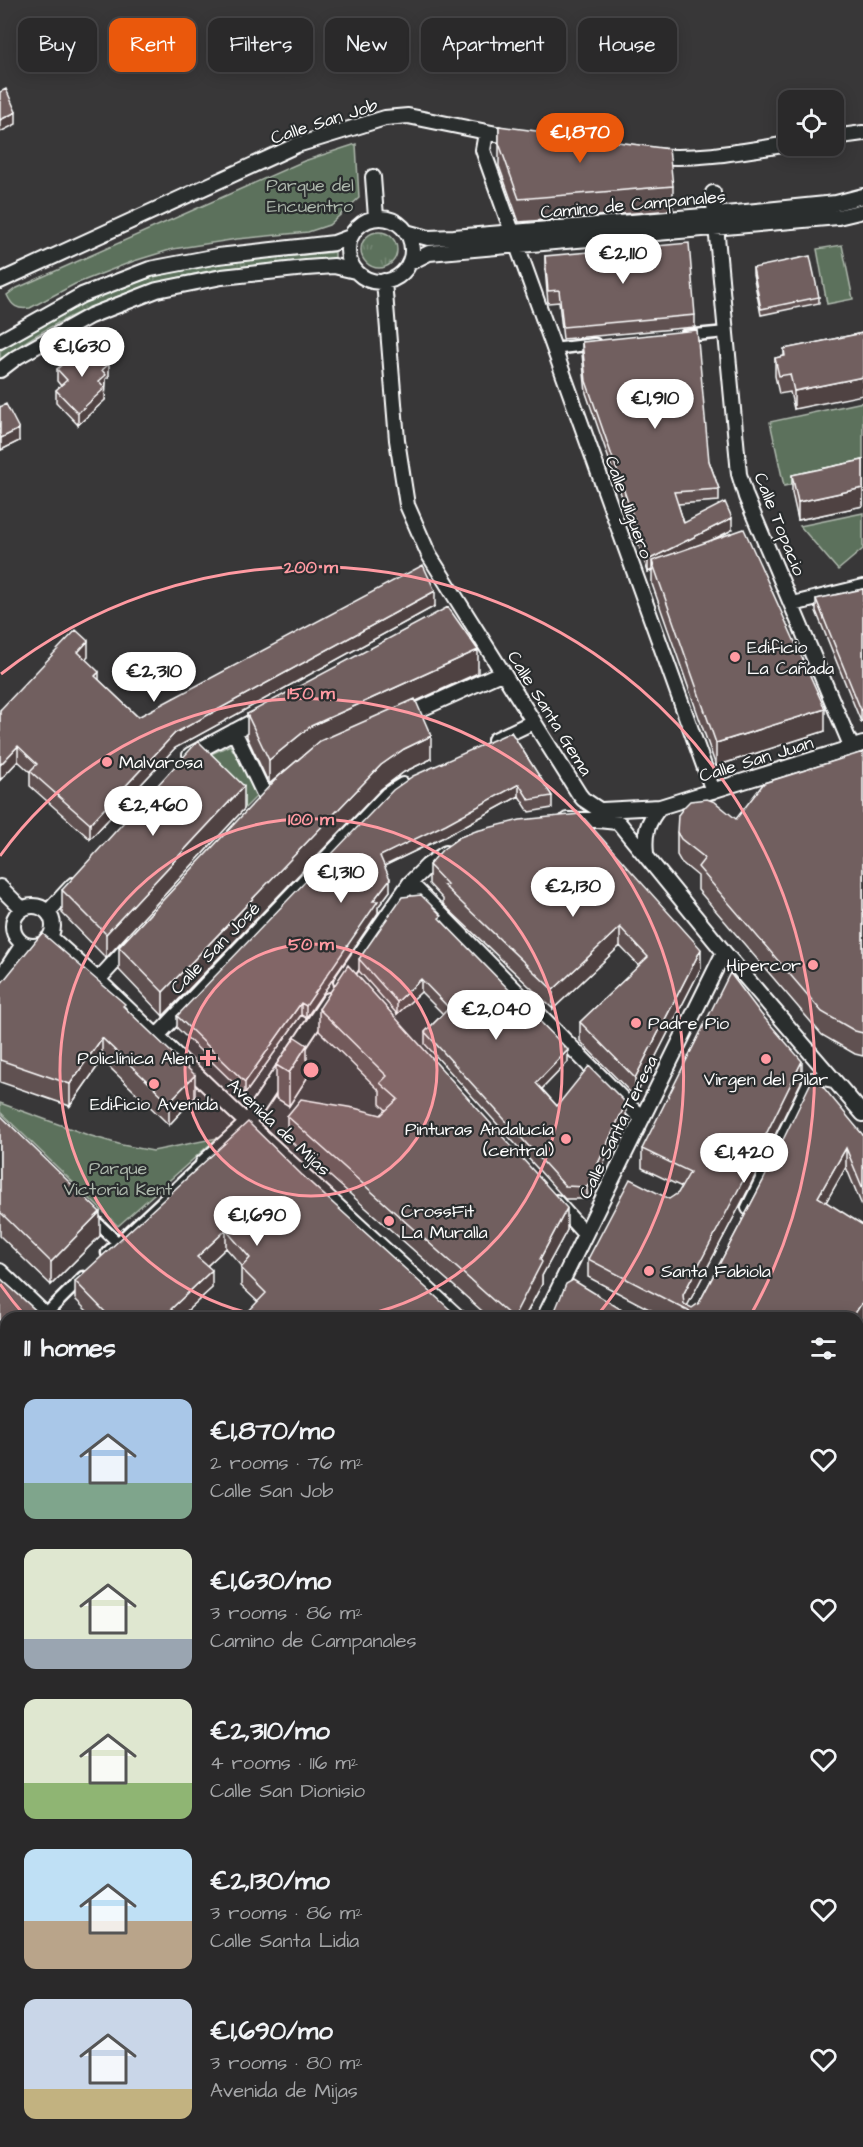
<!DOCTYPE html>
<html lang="en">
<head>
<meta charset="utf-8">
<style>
  :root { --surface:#2a292a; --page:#323132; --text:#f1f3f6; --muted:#a5a6a8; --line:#464547; --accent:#ea580c }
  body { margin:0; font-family:"Architects Daughter",sans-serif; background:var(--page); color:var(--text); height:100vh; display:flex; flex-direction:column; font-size:22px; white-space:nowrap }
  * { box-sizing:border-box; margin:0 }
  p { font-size:20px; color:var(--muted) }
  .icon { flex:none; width:33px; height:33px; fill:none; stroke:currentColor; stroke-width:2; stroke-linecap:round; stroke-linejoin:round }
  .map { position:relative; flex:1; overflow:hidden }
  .side { position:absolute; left:0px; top:1312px; width:864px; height:836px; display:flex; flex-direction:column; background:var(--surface); border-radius:18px 18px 0 0; box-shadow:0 3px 15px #0003,0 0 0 2px var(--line) }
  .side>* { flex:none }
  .top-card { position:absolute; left:18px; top:18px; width:828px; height:54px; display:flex; gap:12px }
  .fabs { position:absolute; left:778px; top:90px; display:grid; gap:12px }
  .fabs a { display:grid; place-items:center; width:66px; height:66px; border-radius:12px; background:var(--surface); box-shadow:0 3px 15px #0003,0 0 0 2px var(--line); font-size:30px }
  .price { position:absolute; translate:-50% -51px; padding:0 14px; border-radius:21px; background:#fff; color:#222; font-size:20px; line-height:39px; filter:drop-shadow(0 2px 3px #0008) }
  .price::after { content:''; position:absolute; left:50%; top:36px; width:18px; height:14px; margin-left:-9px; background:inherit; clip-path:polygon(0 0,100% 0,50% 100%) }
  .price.selected { background:var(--accent); color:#fff }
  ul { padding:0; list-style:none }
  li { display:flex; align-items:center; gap:18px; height:150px; padding:0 24px }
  li span { display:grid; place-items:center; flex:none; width:168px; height:120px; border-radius:12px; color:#555 }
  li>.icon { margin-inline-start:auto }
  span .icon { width:72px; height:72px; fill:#fffc; stroke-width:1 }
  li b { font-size:26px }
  h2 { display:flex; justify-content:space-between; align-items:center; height:72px; padding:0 24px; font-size:26px }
  .pill { padding:0 21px; border-radius:12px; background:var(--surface); box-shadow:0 3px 15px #0003,0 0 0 2px var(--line); font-size:21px; line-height:54px }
  .pill.selected { background:var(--accent); color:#fff }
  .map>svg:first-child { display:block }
  .grass { fill:url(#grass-tufts); stroke:#aeb8ad; stroke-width:1.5 }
  .green { fill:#5c715b; stroke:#aeb8ad; stroke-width:1.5 }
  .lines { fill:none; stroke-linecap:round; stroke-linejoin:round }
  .pedestrian-casing { stroke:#fff; stroke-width:15 }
  .minor-casing { stroke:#fff; stroke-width:18 }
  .motorway-casing { stroke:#fff; stroke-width:30 }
  .pedestrian { stroke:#2a2d2e; stroke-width:10 }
  .minor { stroke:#2a2d2e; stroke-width:14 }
  .motorway { stroke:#2a2d2e; stroke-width:26 }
  .wall { fill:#615151; stroke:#fff; stroke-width:1.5 }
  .shaded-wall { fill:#4f4242; stroke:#fff; stroke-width:1.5 }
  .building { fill:#715e5e; stroke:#fff; stroke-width:1.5 }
  .ring { fill:none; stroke:#ff9aa2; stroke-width:3 }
  .poi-dot { fill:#ff9aa2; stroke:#2a2d2e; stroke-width:2 }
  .labels { text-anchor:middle; stroke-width:4.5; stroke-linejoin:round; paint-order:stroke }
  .street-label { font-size:18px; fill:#fff; stroke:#2a2d2e }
  .park-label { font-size:18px; fill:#aeb8ad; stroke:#2a2d2e }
  .poi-label { font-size:18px; fill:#fff; stroke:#2a2d2e; text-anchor:start }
  .centre { fill:#ff9aa2; stroke:#2a2d2e; stroke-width:3 }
  .ring-label { font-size:18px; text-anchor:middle; font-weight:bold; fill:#ff9aa2; stroke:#2a2d2e; stroke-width:4.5; stroke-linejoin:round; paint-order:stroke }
</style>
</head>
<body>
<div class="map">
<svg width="863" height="2147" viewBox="0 0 863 2147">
  <defs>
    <pattern id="grass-tufts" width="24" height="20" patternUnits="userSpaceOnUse" patternTransform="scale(1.5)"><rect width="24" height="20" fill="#5c715b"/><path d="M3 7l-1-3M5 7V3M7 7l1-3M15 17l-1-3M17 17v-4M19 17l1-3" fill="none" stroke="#748674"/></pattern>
  </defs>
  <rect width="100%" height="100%" fill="#383738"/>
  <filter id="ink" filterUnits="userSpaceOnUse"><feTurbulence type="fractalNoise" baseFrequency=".0167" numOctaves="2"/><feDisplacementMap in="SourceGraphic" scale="12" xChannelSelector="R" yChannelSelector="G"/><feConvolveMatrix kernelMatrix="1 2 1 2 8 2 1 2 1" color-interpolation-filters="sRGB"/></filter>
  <g filter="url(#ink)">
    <path class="grass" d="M361 250a18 18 0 1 1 36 0a18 18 0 1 1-36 0Z
      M335,252v6c-38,4 -76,6 -113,11 -74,11 -164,45 -222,91v-9l9,-7 74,-42 68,-25 68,-14z"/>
    <path class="green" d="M356,144l3,54 -30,27 -21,7 -71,7 -64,10 -39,12 -59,23 -45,24c-13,2 -18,-2 -23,-13l8,-6 289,-128z
      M842,245l11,54 -26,5 -10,-55z
      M863,402v67l-79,17 -14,-64z
      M863,513v36l-25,21 -38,-44z
      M230,745l29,49 -15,15 -46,-45 7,-7z
      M0,1103l88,32 34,10 31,6 64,-13 -99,88 -118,-114z
      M295,2142h143l-2,5h-145z"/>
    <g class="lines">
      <g class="pedestrian-casing">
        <path id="pedestrian" d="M685,336l41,-4
          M553,349l42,-5
          M89,1215l28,27
          M107,1253l96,-90
          M45,1315l38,-38"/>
      </g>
      <g class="minor-casing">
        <path id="minor" d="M486,133l-3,17 22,62 208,579
          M834,137l29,-4
          M654,156c46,4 90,-5 135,-12
          M373,177l3,40
          M713,193l26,281 7,23 106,251
          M348 250a32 32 0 1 1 64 0a32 32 0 1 1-64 0Z
          M406,232l22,6 26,-1 261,-22 121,-12 27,-7
          M409,263l20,-10 409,-36 25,-6
          M0,281l297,-136 88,-27 23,-2 108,22
          M384,281l13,159 10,65 22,50 150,239 4,5 36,24 105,129 139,162
          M0,341l82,-46 68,-26 68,-13 116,-13 16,-6
          M0,370l17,-13 73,-41 67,-26 65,-13 84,-9 28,-2 21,5
          M793,604l70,-17
          M403,717l100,-45
          M234,731l32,67
          M495,740l38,-18
          M190,755l73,-39
          M602,810l58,-3 203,-63
          M567,820h31l19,2
          M646,853c-2,-19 1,-31 14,-46
          M410,883l232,236
          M0,887l22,22
          M13 926a20 20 0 1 1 40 0a20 20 0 1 1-40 0Z
          M48,912l25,-27
          M50,937l48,43 133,128 228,210
          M0,979l23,-35
          M98,980l32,-35
          M341,982l69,-99 17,-17 19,-13
          M157,1036l230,-241 16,-10
          M203,1163l45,-41 81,-122
          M556,1202l29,32
          M749,1208l60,-123 3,-5 11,-2 10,2
          M0,1271l49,47
          M544,1318l180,-366
          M858,1351l5,-7
          M0,1433l6,1
          M0,1454l6,-1
          M858,1605l5,-8
          M0,1609l6,-6
          M0,1625l6,6
          M858,1679l5,5
          M0,1688l6,-7
          M858,1820l5,5
          M0,1863l6,-7
          M858,1949l5,4
          M0,2058l6,6
          M858,2107l5,4
          M269,2147l5,-5
          M615,2147l3,-5"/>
      </g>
      <g class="motorway-casing">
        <path id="motorway" d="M858,1423l5,-7
          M858,1471l5,-7
          M858,1518l5,-8
          M858,1560l5,-7
          M458,2147l2,-5
          M487,2147l3,-5"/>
      </g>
      <use href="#pedestrian" class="pedestrian"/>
      <use href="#minor" class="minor"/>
      <use href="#motorway" class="motorway"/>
    </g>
    <path class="wall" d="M499,126l174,60v24l-154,12 -20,-56z
      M545,256l150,59v12l-132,12 -4,-37 -11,1 -3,-35z
      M753,268l66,29v6l-58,12 -8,-41z
      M863,333l-69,76 -4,-17 -11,2 -4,-18v-18l9,-2v-7z
      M582,342l127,119 10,28v12l-41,3 6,19 48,7 -23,12 116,189 -109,35 -64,-182v-14l-4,2 -62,-179 -4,-39z
      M87,355l22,21 -3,3 -1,21 -27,25 -22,-23v-12l5,-4 -4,-5v-12z
      M0,407l19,34 -18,9 -1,-2z
      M863,460v46l-65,14 -6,-27v-18z
      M863,589v132l-2,1 -45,-111v-12z
      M435,606l-260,142 -85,91 -60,-53v-14l-12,-11 -18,19v-70l88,-53 -3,2 14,21 39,37z
      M478,673l-62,28 15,58 -27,13 -23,17 -218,227 -44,-46v-23l167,-177 -17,14 -22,-47v-23z
      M511,732l41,64v12l-23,4 -10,-16 -73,40 -62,30 6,25 -12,16v6l-72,105 -5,-3 -56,79 -68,-66v-12z
      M863,752v304l-8,-2 -33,-19 -124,-145v-14l-17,-14 -4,-7v-23l59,-13z
      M244,809l-138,149 -44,-45v-23z
      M460,837l241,131 -66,129 -55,-56v-19l59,-56 -19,-20 -67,63 -110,-105v-5l-14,-15v-19z
      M442,921l126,141 -26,27 15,17 69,10 -39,83h-22l-140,-155v-12l18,-18 -22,-22 -24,22 -38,-43v-12z
      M0,985l125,22 70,90 -26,28 -67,-65 -32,46 -70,-24z
      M319,1009l248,221 -25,46v8l-18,34h-34l-203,-180v-22l94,-1 5,-5 -6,-6v-13l-61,-60z
      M276,1065l31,13 -18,28 -13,-8z
      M802,1080l-55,112 -60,114 5,2 7,-5 64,-122 100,-46v73l-17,-41 -20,35 37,118 -5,8v-10h-192l-78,-41v-18l90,-66 4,-6 -40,-19v-19z
      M0,1115l100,121 -49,49 -51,-49z
      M303,1176l153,142 -198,-16 -17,-16v-18l1,-2 -16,-18 -19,18 5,22 -33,30h-85l-19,-19v-18z
      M0,1278l44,40 -40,69 -4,-4z
      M858,1689l5,4v107l-5,-4z
      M858,1823l5,4v110l-5,-5z
      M6,1925v87l-6,-6v-75z
      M858,1955l5,2v102l-5,-2z
      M6,2078v56l-6,-6v-43z
      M165,2142h62l-5,5h-51z"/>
    <path class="shaded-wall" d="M16,112v12l-16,8v-12z
      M109,364v12l-3,3 -1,21 -27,25v-12l21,-32 3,-11z
      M863,377v18l-69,14v-18z
      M19,429v12l-18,9v-12z
      M863,488v18l-65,14v-18z
      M732,518v12l-78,39 -2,-8v9l-4,2v-12z
      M435,591v15l-260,142 -85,91v-15l85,-91z
      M88,641v16l-10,10v-15z
      M478,650v23l-167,76 -42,35v-24l42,-34z
      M99,672v16l-4,-12z
      M825,709v22l-109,35v-23z
      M863,709v12l-2,1v-12z
      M431,736v23l-27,13 -23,17 -218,227v-24l218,-227 23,-16z
      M18,746v15l-18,19v-15z
      M519,784v12l-73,40 -66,32v-12z
      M244,786v23l-138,149v-24z
      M390,879v12l-12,16v6l-72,105v-12l67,-105z
      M620,927v19l-67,63v-19z
      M701,949v19l-66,129v-19z
      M421,979v13l-24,22v-12z
      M301,1003v12l-56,79v-12z
      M102,1038v22l-32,46v-22z
      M307,1045v33l-18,28v-33z
      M568,1050v12l-32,33v-12z
      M802,1061v19l-55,112 -62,118 -2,-1v-14z
      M195,1075v22l-26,28v-23z
      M626,1103v13l-39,83v-12z
      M846,1148v19l-28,49v-19z
      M567,1208v22l-25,46v8l-18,34h-11l27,-59z
      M100,1212v24l-49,49v-23z
      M226,1230v18l-29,27v-18z
      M212,1270v18l-33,30 -8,-9z
      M863,1301v19l-5,8v-10h-6z
      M6,1361v23l-2,3v-24z
      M6,1566v18l-6,6v-18z
      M5,1685l1,33 -6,6 1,-35z
      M6,1777v18l-6,7v-18z
      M861,2124v13l-2,10h-4l2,-5h1v-5z
      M210,2142h17l-5,5h-16z"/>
    <path class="building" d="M6,89l10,23 -16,8v-28z
      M499,126l170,23 4,37 -154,13 -20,-56z
      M689,243l6,72 -132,12 -4,-37 -11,1 -3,-35z
      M810,256l9,41 -58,12 -8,-41z
      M697,330l12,131 10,28 -45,3 10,31 41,-21 7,16 -84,42 -62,-179 -4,-39z
      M863,333v44l-69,14 -4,-17 -11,2 -4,-18 10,-2 -1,-7z
      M81,348l6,7 8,-7 14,16 -7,6 4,5 -7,6 6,7 -27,25 -22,-23 11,-10 -10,-11z
      M6,404l13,25 -18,9 -1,-3v-28z
      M863,460v28l-65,14 -6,-27z
      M744,529l81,180 -109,34 -64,-182z
      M423,565l12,26 -260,142 -85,91 -60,-53 7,-7 -19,-18 -18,19v-55l76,-80 12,11 -10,11 21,20 -4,4 43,41z
      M863,589v120l-2,1 -45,-111z
      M448,607l30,43 -167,76 -42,34 -22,-46z
      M415,699l16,37 -27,13 -23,16 -218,227 -44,-45 159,-170 42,-36z
      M511,732l41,64 -23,4 -10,-16 -73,40 -66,32 10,23 -17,22h5l-72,105 -5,-3 -56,79 -68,-66 216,-226 20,-14z
      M198,741l46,45 -138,148 -44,-44z
      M863,752v281l-8,-2 -33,-19 -124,-145 7,-9 -24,-19 -4,-7 1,-17 6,-8 6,-6 17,-2 8,3 21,17 28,-36z
      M580,814l121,135 -66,129 -55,-56 68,-65 -28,-30 -67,63 -110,-105 4,-1 -18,-19 13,-15 18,-13 16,-6 44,-11z
      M421,895l21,21 -3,2 129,132 -32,33 21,23 32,-40 37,37 -39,84 -22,-1 -140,-154 24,-24 -28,-29 -24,23 -38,-43 43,-62z
      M42,933l83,71 -2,2 72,69 -26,27 -67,-64 -32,46 -70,-24v-75z
      M348,965l219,243 -27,51 2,3 -29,56 -226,-202 14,-17 53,9 27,7 17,-16 -18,-16 7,-7 -68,-67z
      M730,973l31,41 41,47 -55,112 -64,122 1,9 8,4 7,-5 64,-122 51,-105 49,59v54l-17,-41 -28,49 45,28v76l-11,17h-156l2,-2 -110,-57 42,-80 39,20 9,-6 12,-21 -48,-23z
      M295,1037l12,8 -18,28 -13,-8z
      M0,1115l100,97 -49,50 -51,-50z
      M248,1122l55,54 153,139 -3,3h-211l24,-25 -25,-25 9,-10 -24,-28 -29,27 15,13 -41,39 8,9h-68l-36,-37z
      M0,1278l44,40h-38v43l-2,2 -4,-3z
      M573,1280l62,38h-83l14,-34z
      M0,1471l6,6v89l-6,6z
      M0,1681l5,4 -4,4 5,4v7l-6,6z
      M858,1689l5,4v74l-5,-4z
      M0,1732l6,6v39l-6,7z
      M858,1823l5,4v77l-5,-5z
      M6,1925v69l-6,-6v-57z
      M858,1955l5,2v69l-5,-2z
      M6,2078v42l-6,-6v-29z
      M858,2114l3,10 -3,13z
      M7,2142h79l5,5h-89z
      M185,2142h25l-4,5h-16z
      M619,2142h77l2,1 6,-1h7l1,1 7,-1h72l1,1 7,-1h58l-2,5h-239z"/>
  </g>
  <circle cx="311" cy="1070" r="126" fill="#ff9aa2" fill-opacity=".12"/>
  <g class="ring">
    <circle cx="311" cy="1070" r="126"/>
    <path d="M274 1318A251 251 0 1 1 348 1318"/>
    <path d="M26 1317A377 377 0 0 1 0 1284M0 856A377 377 0 1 1 596 1317"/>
    <path d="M1 674A503 503 0 0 1 749 1318"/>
  </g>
  <g class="poi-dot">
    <circle cx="735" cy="657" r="6"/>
    <circle cx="107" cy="762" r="6"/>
    <circle cx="813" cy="965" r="6"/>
    <circle cx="636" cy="1023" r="6"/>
    <path d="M205 1049h6v6h6v6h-6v6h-6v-6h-6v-6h6z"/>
    <circle cx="766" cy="1059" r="6"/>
    <circle cx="154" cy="1084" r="6"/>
    <circle cx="566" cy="1139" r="6"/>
    <circle cx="389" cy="1221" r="6"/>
    <circle cx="649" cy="1271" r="6"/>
  </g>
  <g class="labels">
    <g class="street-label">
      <text transform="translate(324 121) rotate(-18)" y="6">Calle San Job</text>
      <text transform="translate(633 204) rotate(-5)" y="6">Camino de Campanales</text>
      <text transform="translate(629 507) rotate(70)" y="6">Calle Jilguero</text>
      <text transform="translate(780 524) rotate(68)" y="6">Calle Topacio</text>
      <text transform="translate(550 713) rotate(58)" y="6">Calle Santa Gema</text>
      <text transform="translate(756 759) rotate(-17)" y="6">Calle San Juan</text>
      <text transform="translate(215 948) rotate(-46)" y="6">Calle San José</text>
      <text transform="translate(279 1127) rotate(43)" y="6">Avenida de Mijas</text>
      <text transform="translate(618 1127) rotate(-64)" y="6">Calle Santa Teresa</text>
    </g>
    <g class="park-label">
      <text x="310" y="191">Parque del<tspan x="310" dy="21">Encuentro</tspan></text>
      <text x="118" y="1174">Parque<tspan x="118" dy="21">Victoria Kent</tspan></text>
    </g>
    <g class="poi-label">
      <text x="747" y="653">Edificio<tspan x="747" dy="21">La Cañada</tspan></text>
      <text x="119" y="768">Malvarosa</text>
      <text x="801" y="971" text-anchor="end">Hipercor</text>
      <text x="648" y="1029">Padre Pio</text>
      <text x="194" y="1064" text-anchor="end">Policlínica Alen</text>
      <text x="766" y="1085" text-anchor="middle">Virgen del Pilar</text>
      <text x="154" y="1110" text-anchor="middle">Edificio Avenida</text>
      <text x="554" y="1135" text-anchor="end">Pinturas Andalucía<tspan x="554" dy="21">(central)</tspan></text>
      <text x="401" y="1217">CrossFit<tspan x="401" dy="21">La Muralla</tspan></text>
      <text x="661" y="1277">Santa Fabiola</text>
    </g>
  </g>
  <circle cx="311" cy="1070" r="9" class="centre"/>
  <g class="ring-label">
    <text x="311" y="573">200 m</text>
    <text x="311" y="699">150 m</text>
    <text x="311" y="825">100 m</text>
    <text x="311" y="950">50 m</text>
  </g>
</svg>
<div class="fabs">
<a><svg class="icon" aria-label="locate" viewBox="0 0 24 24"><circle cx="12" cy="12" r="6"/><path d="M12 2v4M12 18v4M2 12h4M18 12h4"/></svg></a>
</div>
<b class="price selected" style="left:580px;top:164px">€1,870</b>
<b class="price" style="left:623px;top:285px">€2,110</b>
<b class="price" style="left:82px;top:378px">€1,630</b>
<b class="price" style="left:655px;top:430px">€1,910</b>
<b class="price" style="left:154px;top:703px">€2,310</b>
<b class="price" style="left:153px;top:837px">€2,460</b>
<b class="price" style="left:341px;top:904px">€1,310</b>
<b class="price" style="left:573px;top:918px">€2,130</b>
<b class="price" style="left:496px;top:1041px">€2,040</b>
<b class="price" style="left:744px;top:1184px">€1,420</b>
<b class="price" style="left:257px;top:1247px">€1,690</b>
<div class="top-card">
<a class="pill">Buy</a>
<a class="pill selected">Rent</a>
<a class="pill">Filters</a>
<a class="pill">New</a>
<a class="pill">Apartment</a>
<a class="pill">House</a>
</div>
<section class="side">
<h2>11 homes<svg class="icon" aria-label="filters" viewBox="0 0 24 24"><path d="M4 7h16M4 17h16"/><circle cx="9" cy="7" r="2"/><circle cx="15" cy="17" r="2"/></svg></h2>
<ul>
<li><span style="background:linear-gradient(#a9c7e8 70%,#7fa58c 0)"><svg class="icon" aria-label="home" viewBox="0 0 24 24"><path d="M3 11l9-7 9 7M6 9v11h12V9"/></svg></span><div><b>€1,870/mo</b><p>2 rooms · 76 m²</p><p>Calle San Job</p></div><svg class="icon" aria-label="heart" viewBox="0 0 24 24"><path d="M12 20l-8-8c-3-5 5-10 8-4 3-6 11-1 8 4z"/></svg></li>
<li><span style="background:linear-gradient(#dfe7d0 75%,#9aa5b1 0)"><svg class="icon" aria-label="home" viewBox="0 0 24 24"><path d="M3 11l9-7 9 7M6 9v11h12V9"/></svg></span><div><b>€1,630/mo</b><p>3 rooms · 86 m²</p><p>Camino de Campanales</p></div><svg class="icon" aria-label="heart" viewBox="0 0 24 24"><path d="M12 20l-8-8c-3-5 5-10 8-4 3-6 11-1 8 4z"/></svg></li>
<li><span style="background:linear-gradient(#dfe7d0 70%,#8fb573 0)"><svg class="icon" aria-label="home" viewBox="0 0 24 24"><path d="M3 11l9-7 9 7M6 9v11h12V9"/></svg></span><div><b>€2,310/mo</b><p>4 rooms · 116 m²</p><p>Calle San Dionisio</p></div><svg class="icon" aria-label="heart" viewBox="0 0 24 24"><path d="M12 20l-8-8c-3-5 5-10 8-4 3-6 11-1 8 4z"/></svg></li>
<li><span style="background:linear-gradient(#bfe0f5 60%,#b9a48a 0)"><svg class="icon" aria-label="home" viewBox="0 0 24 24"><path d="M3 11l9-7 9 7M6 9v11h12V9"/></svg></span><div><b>€2,130/mo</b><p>3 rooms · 86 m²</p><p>Calle Santa Lidia</p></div><svg class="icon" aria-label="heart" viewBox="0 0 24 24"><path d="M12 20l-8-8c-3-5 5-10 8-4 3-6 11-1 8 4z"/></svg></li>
<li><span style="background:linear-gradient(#c9d6e8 75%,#c2b280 0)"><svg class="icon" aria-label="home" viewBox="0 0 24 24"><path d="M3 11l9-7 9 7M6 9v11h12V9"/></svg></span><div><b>€1,690/mo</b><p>3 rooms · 80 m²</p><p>Avenida de Mijas</p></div><svg class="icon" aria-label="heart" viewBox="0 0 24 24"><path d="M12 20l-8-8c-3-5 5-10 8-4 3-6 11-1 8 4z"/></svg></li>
</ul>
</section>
</div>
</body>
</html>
